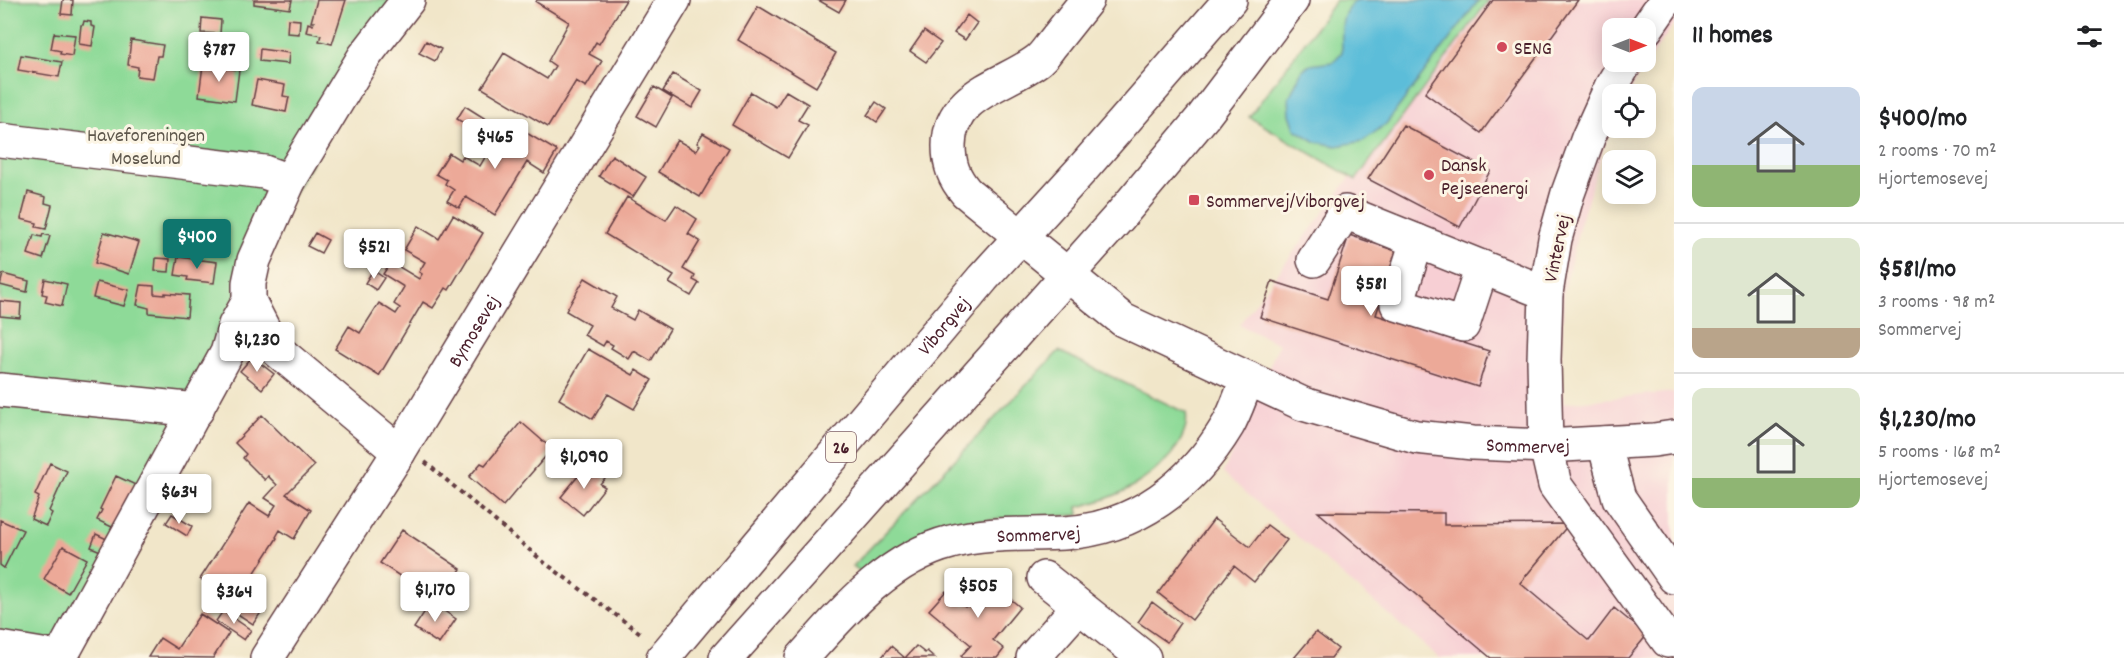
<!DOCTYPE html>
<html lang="en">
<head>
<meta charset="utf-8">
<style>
  :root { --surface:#fff; --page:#f6f6f6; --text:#202124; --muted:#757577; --line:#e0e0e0; --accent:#0f766e }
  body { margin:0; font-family:Dekko,sans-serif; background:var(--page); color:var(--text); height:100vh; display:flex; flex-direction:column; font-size:22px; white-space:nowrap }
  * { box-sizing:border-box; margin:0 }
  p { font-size:20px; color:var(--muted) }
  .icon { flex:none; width:33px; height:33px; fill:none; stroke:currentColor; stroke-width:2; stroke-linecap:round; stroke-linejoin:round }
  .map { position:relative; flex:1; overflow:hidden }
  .side { display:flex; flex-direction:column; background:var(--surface); width:450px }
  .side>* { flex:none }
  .needle { width:39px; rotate:90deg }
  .tools { position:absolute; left:1602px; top:18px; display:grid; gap:12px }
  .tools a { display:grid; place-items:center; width:54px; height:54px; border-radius:12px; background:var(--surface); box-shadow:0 3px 15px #0003; font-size:30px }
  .price { position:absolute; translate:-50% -51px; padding:0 14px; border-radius:6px; background:#fff; color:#222; font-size:20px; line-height:39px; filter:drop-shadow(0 2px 3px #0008) }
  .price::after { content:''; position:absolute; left:50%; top:36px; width:18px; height:14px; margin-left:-9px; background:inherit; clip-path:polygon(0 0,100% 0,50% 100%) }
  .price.current { background:var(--accent); color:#fff }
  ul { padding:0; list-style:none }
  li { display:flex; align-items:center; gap:18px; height:150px; padding:0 18px }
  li+li { border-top:2px solid var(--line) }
  li span { display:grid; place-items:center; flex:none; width:168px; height:120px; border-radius:12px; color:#555 }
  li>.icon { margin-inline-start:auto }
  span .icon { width:72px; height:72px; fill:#fffc; stroke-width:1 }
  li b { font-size:26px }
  h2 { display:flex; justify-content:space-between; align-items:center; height:72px; padding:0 18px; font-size:26px }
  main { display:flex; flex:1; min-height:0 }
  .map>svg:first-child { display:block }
  .built { fill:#f7cfd4; fill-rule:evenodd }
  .green { fill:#8eda98; stroke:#6c7c62; stroke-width:1.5 }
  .water { fill:#5bbdd9; stroke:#526e82; stroke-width:1.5 }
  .building { fill:#eca998 }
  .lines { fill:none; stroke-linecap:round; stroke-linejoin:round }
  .minor-casing { stroke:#633d43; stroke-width:36 }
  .major-casing { stroke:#633d43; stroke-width:36 }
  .path { stroke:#633d43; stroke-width:4; stroke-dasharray:4.5 4.5; stroke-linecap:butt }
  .minor { stroke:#fff; stroke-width:33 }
  .major { stroke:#fff; stroke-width:33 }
  .poi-dot { fill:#d1495b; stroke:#fcf5e5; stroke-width:2 }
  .labels { text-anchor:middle; stroke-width:6; stroke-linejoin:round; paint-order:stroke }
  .shield { fill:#fcf5e5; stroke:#7f5f63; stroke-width:1.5 }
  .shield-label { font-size:18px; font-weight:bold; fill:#4a1f2b }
  .poi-label { font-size:20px; fill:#4a1f2b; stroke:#fcf5e5; text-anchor:start }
  .park-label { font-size:20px; fill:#5e574c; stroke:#fcf5e5 }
  .street-label { font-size:20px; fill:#4a1f2b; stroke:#fcf5e5 }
</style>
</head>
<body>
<main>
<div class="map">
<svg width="1674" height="658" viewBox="0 0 1674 658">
  <rect width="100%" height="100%" fill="#fcf5e5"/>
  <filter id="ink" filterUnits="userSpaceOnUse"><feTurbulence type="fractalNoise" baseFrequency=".0167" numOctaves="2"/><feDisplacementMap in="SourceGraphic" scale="12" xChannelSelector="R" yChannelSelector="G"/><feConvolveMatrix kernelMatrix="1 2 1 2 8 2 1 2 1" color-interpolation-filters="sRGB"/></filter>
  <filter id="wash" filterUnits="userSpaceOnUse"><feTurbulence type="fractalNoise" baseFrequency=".008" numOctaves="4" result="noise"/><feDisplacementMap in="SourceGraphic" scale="24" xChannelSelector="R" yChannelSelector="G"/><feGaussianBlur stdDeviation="1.35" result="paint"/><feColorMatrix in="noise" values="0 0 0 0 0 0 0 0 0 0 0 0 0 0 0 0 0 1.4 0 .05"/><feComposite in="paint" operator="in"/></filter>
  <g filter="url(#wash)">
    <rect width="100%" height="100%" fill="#f1e6c9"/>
    <path class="built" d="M1483,0h191v24l-34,48 -11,22h-17l1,34 -8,16 -25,80 -16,67 -3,80 3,32 110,-11v266h-235l-216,-185 56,-129 -40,-19zM1612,28h34v34h-34z"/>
    <path class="green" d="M0,0h408l-154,260 -194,398h-60z
      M1336,0h153l-133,180 -107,-63z
      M1059,351l127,62c5,29 -28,58 -51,72 -17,11 -37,17 -57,22l1,8 -113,6 -28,6 -51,26 -26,19 -8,-6z"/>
    <path class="water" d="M1357,0h122l-93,124 -23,17 -26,5 -21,-4 -21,-13 -5,-15 -1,-16 13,-28 8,-5 23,-3 9,-10c0,-19 -4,-40 15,-52z"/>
    <g id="blocks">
      <path class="building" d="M63,0h10l-1,15 -11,-1z
        M254,0h38l-2,9 -36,-5z
        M317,0h29l-14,44 -13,-3 2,-6 -15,-3 2,-9 5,2 1,-3h-3z
        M537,0h89l-27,44 -3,-2 -7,12 13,7 -16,26 -10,-6 -28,46 -66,-39 22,-35 43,26 8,-13 -7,-5 21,-39 -33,-20z
        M818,0h28l-7,12z
        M1493,0h85l-97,133 -56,-40z
        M758,6l78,47 -20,34 -78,-47z
        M967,15l10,8 -12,17 -11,-7z
        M202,18l19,2 -1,14 -19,-1z
        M288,19l12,1 -1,14 -12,-1z
        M84,21l7,1v4l4,1 -3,19 -13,-2 2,-19h2z
        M924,31l17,12 -15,19 -16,-11z
        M54,33l21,2 -3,21 -12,-2 1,-3 -10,-2z
        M201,36l29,3 -1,6h-4l-1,6 -25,-3z
        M131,40l32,5 -2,11h-4l-4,22 -16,-2 1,-9 -10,-2z
        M426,41l15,8 -6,12 -16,-8z
        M260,49l29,4 -1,11 -29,-3z
        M21,55l41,7 -3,15 -41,-7z
        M203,65l36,5 -4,31 -36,-5z
        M673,74l29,17 -10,17 -29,-17z
        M257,80l28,5 -2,11 6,1 -3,15 -34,-7z
        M654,87l18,11 -16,29 -19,-11z
        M786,91l22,13 -10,16 10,5 -20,33 -56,-33 19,-33 25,15z
        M876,102l10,7 -9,13 -10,-7z
        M465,106l27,17 -8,13 -27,-17z
        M1403,125l87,46 -30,56 -92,-48z
        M503,127l13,8 4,-6 37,22 -13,22 -17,-11 -32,53 -29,-18 -7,11 -12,-7 7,-11 -9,-6 2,-4 -11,-6 13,-21 11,7 3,-4 17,10z
        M703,133l26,15 -29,49 -42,-25 19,-32 19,11 4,-6 -3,-2z
        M612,155l34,22 -13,20 -34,-21z
        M28,192l18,5 -1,6 7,2 -6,24 -10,-2 1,-4 -16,-4z
        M627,197l39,23 10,-15 21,14 -9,15 12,7 -17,28 12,7 -2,4 6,3 -8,13 -22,-13 5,-7 -69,-42z
        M453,215l30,18 -34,57 -3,-2 -13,20 -10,-6 -44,74 -44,-27 14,-23 11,7 19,-30 17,11 4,-6 -6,-4 10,-17 -21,-13 8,-12 28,17 3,-5 -3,-2 6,-10 -21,-12 14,-24 21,13z
        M104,232l35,10 -10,32 -34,-11z
        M315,233l13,7 -7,13 -14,-7z
        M43,234l7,2 -7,23 -15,-5 6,-19 8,2z
        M1349,235l47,16 -20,64 113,36 -11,36 -218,-70 12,-36 56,18z
        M178,257l39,5 -3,21 -27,-3 1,-3 -13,-2z
        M156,258l14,1 -1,13 -14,-1z
        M373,270l11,8 -8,12 -11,-7z
        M3,274l26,7 -2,11 -27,-7z
        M585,278l32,19 -6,11 22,12 5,-10 32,19 -19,32 -17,-10 -5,8 -18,-11 2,-3 -7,-4 -3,5 -19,-11 6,-10 -24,-14z
        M45,279l22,5 -5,22 -17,-4 2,-7 -5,-1z
        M97,282l32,8 -5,16 -31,-8z
        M141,285l13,1v8l11,1v-2l24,2 -2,22 -38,-4v-5l-12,-3z
        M0,301l21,2 -1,15 -20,-2z
        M588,349l45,26 3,-5 16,10 -18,29 -26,-15 -15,25 -34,-20z
        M252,357l22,17 -12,15 -22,-18z
        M262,415l52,51 -28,28 25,16 -17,29 -14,-9 -4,7 1,1 -41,64 -36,-23 49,-76 20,13 7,-11 -11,-7 12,-13 -9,-9 -3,4 -22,-22 3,-4 -11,-11z
        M521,422l31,27 -49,57 -34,-29 12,-14 4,2z
        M50,463l17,8 -18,40 3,2 -6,13 -15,-7 8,-22 -4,-2z
        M593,467l12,11 -5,6 5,3 -22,28 -22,-18 22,-27 5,4z
        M116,476l24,11 -26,41 -17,-8 5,-10 -2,-1z
        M1318,512l126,1v12l125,-1 -49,59 69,58 25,-33 33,27 -19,23h-137z
        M172,514l20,12 -5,10 -21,-13z
        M1214,519l36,28 17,-22 20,15 -33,42 -20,-16 -42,54 -34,-27z
        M0,520l23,10 -19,38 -4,-3z
        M402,530l59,39 -10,15 7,5 -7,11 -7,-5 -5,7 -59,-39z
        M96,534l13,6 -6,12 -12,-5z
        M63,546l24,13 -19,34 -24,-14z
        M988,580l32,27 -27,33 11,9 -7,9h-34l-2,-2 10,-11 -42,-35 17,-19 19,16z
        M245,599l17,12 -9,13 -17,-11z
        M431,602l25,17 -17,25 -25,-16z
        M1152,602l28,21 -13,19 -29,-20z
        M223,611l28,19 -7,10 -28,-19z
        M200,614l29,19 -16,25 -65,-1 12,-19 17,11z
        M1316,632l22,17 -7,9h-37z
        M891,646l14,12h-24z
        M916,646l9,7 2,-2 8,7h-30z"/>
    </g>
  </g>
  <g filter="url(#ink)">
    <use href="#blocks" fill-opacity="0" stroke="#633d43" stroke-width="1.5"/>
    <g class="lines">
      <g class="minor-casing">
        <g id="minor">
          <path id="s1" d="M1087,0c-12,15 -23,29 -35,44 -4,5 -9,13 -15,17 -34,25 -88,33 -88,85 0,19 5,32 17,46l157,128 180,84 113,33 57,6 73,3 108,-6 20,-3"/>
          <path d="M1646,29l20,-29"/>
          <path d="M1626,62l-15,25 -23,51 -20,55 -13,46 -9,54 -2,67 2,86 9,39 113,156"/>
          <path d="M0,140l264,32 25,9"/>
          <path d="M1417,241l-20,63 66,21 19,-58"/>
          <path d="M1314,260l31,-48 201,81"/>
          <path d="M249,301l23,45 127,106"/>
          <path d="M0,390l197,20"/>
          <path d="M1604,443l15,55 55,79"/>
          <path d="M1044,578l100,80"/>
          <path d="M0,648l60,10"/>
          <path d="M60,658l167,-305 8,-28 14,-24v-18l5,-23 35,-79 75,-124 44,-57"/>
          <path id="s2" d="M267,658l132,-206 275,-452"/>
          <path id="s3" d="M802,658c41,-46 86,-100 149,-116 36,-10 75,-7 113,-9 72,-4 128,-48 164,-108 8,-14 13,-31 20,-47"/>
          <path d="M1033,658l45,-51"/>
        </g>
      </g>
      <g class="major-casing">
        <g id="major">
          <path id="s4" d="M663,658l320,-380 102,-112 145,-166"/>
          <path d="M726,658l394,-442 83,-99 89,-117"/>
        </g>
      </g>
      <path class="path" d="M425,462l120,101 98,72"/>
      <use href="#minor" class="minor"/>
      <use href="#major" class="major"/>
    </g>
  </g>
  <g class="poi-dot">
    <circle cx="1502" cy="47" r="6"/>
    <circle cx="1429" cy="175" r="6"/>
    <rect x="1188" y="194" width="12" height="12" rx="3"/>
  </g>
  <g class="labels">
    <rect class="shield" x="826" y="432" width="30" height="30" rx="4.5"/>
    <g class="shield-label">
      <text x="841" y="453">26</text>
    </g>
    <g class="poi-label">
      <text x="1514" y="54">SENG</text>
      <text x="1441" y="171">Dansk<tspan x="1441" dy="23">Pejseenergi</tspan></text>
      <text x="1206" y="207">Sommervej/Viborgvej</text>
    </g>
    <g class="park-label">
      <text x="146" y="141">Haveforeningen<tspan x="146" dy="23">Moselund</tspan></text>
    </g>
    <g class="street-label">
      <text transform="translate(1556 248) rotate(-78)" y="7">Vintervej</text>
      <text dy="7" stroke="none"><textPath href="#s4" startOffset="435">Viborgvej</textPath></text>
      <text dy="7" stroke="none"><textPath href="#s2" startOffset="387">Bymosevej</textPath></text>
      <text dy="7" stroke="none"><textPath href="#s1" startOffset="890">Sommervej</textPath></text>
      <text dy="7" stroke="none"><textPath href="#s3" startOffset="280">Sommervej</textPath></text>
    </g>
  </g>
</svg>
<div class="tools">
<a><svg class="needle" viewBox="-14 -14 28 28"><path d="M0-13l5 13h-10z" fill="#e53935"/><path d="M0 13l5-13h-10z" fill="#757577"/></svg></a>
<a><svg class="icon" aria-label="locate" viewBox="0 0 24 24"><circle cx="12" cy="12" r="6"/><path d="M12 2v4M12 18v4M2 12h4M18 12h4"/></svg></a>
<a><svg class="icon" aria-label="layers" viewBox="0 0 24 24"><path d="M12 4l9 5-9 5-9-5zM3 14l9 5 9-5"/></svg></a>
</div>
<b class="price" style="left:219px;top:83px">$787</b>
<b class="price" style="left:495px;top:170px">$465</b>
<b class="price current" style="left:197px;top:270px">$400</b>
<b class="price" style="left:374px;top:280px">$521</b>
<b class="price" style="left:1371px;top:317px">$581</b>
<b class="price" style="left:257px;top:373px">$1,230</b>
<b class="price" style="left:584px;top:490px">$1,090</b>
<b class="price" style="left:179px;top:525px">$634</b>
<b class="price" style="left:978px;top:619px">$505</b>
<b class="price" style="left:435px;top:623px">$1,170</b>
<b class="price" style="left:234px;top:625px">$364</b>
</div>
<section class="side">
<h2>11 homes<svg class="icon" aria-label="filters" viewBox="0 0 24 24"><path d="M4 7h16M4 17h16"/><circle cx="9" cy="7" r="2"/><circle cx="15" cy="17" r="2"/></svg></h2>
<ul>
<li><span style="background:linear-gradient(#c9d6e8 65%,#8fb573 0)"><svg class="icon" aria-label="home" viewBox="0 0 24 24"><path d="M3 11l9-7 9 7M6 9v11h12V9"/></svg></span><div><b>$400/mo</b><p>2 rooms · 70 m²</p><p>Hjortemosevej</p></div></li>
<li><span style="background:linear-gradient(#dfe7d0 75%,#b9a48a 0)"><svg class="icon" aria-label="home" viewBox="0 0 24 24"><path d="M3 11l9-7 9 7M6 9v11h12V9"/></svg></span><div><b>$581/mo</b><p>3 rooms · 98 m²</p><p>Sommervej</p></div></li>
<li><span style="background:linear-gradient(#dfe7d0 75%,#8fb573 0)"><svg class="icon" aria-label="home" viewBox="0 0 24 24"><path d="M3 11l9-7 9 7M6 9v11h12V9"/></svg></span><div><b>$1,230/mo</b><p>5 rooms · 168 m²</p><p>Hjortemosevej</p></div></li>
</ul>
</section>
</main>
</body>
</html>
